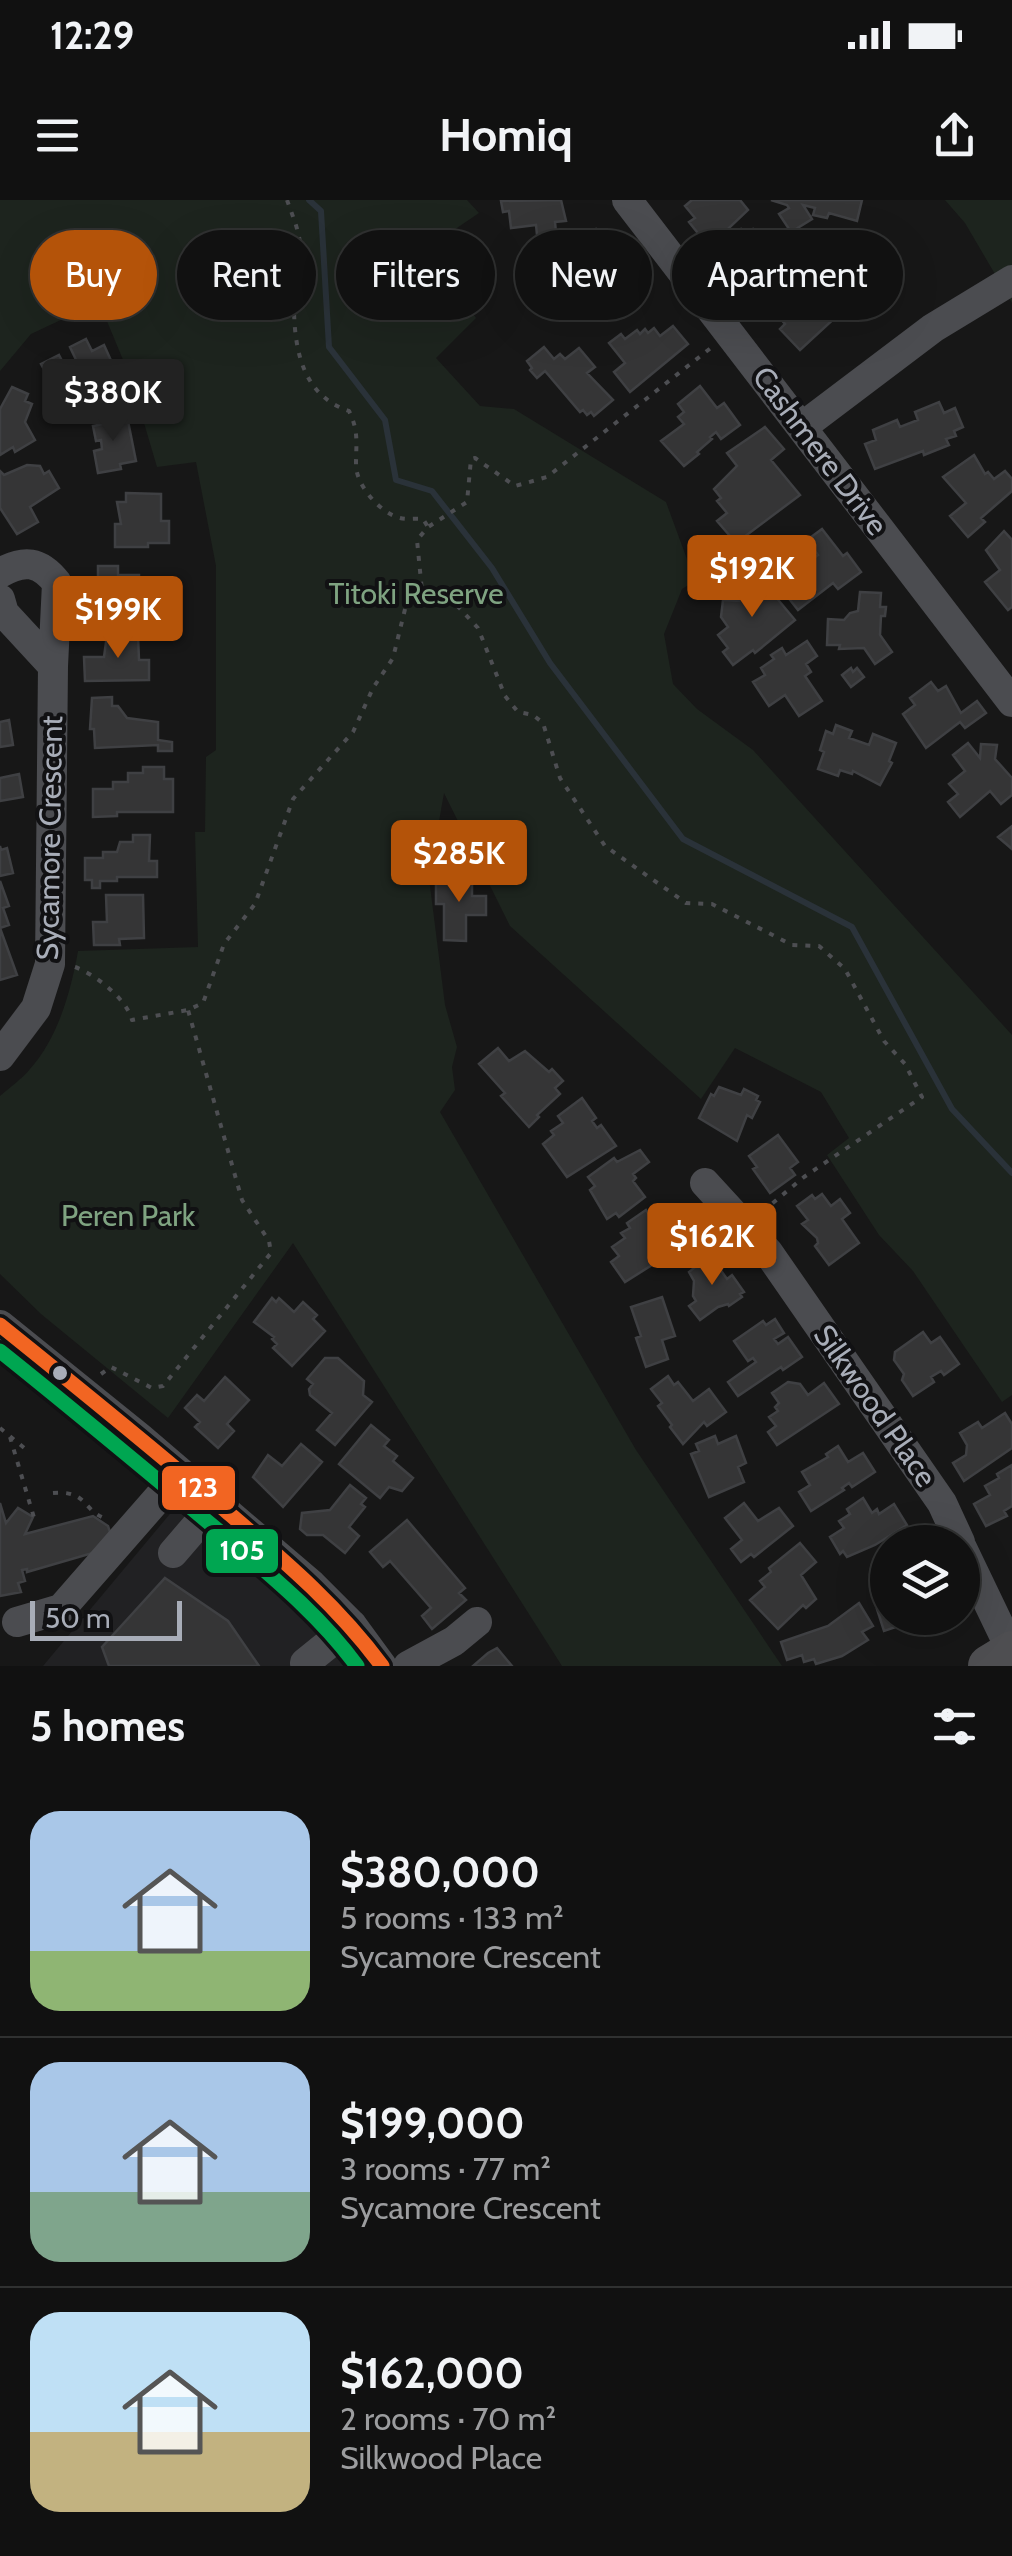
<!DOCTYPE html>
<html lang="en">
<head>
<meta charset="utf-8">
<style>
  :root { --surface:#111; --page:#1e1f1f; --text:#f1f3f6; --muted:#9c9d9f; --line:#303131; --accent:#b45309 }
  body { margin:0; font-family:Cabin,sans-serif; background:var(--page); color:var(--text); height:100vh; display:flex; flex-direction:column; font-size:38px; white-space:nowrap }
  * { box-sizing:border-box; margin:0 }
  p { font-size:32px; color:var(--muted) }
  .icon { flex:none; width:55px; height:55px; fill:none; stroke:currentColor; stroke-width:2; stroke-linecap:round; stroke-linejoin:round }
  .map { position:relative; height:1466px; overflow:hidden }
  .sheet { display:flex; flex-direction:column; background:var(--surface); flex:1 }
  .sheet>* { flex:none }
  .guide { position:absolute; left:30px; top:30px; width:952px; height:90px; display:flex; gap:20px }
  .buttons { position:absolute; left:870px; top:1325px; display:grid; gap:20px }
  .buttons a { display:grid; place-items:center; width:110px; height:110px; border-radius:50%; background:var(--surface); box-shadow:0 10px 40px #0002,0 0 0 2px var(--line); font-size:50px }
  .scale { position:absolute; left:30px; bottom:25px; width:152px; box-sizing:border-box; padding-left:10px; border:5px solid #a8adb8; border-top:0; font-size:28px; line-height:35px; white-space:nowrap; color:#a8adb8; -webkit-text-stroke:8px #111113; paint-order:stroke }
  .price { position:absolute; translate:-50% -85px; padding:0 22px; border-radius:10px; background:var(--accent); color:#fff; font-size:32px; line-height:65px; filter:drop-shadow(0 2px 5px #0008) }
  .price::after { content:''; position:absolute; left:50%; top:60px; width:30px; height:22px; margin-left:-15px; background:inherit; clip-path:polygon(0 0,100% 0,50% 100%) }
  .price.active { background:#222; color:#fff }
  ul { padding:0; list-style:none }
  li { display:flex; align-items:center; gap:30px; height:250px; padding:0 30px }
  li+li { border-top:2px solid var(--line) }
  li span { display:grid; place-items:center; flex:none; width:280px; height:200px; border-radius:30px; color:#555 }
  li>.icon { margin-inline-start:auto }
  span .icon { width:120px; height:120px; fill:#fffc; stroke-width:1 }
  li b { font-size:42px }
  h2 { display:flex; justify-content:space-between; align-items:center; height:120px; padding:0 30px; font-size:42px }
  .tag { padding:0 35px; border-radius:45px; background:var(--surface); box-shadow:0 10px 40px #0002,0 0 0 2px var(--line); font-size:35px; line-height:90px }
  .tag.active { background:var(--accent); color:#fff }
  .status { display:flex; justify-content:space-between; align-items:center; height:70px; padding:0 50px; background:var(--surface); direction:ltr }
  .status svg { height:28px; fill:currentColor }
  header { display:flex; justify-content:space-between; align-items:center; height:130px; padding:0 30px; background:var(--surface); font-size:45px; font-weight:700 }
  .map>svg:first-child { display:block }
  .built { fill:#212123 }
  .green { fill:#1d241e }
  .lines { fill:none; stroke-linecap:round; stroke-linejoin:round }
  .stream { stroke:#2a3239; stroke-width:6 }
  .building { fill:#353536; stroke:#3f4043; stroke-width:2.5 }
  .path { stroke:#4d4e52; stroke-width:4; stroke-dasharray:5 8; stroke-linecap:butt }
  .minor { stroke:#4b4c50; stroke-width:30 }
  .highway { stroke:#4e4e51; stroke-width:42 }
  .bus-1-casing { stroke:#111113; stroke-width:22 }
  .bus-2-casing { stroke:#111113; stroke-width:22 }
  .bus-1 { stroke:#f26522; stroke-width:15 }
  .bus-2 { stroke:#00a651; stroke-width:15 }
  .bus-dot { fill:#a8adb8; stroke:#111113; stroke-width:4 }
  .labels { text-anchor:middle; stroke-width:8; stroke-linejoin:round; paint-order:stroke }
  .street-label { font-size:30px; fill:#a8adb8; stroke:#111113 }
  .park-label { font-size:30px; fill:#7fa381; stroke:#111113 }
  .line-badge { stroke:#111113; stroke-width:4 }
  .badge-label { font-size:28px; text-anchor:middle; font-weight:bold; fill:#fff }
</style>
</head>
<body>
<div class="status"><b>12:29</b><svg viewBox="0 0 49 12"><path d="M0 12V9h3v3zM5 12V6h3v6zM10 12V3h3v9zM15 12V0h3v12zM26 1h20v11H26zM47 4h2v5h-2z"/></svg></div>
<header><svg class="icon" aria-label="menu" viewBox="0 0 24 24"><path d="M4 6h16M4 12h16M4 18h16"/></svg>Homiq<svg class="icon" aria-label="share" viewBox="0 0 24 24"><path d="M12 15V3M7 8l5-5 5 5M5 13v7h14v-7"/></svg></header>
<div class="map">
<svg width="1012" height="1466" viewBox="0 0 1012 1466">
  <rect width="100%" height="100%" fill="#171717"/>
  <path class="built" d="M184,1297l63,56 102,113h-306z"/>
  <path class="green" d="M0,0h467l12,13 -53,36 50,69 -40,40 44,48 34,3 152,93 29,79 -13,8 -18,45 9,50 24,25 56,41 259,285v360l-10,7 -89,-131 -34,-36 -52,-80 22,-17 -28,-46 -86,-44 -34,51 -191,-173 -66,-133 -15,85 16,127 12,42 -5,20 3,23 -15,22 196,338 146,216h-220l-269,-423 -125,175 -127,-104 -41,-40v-178c10,-9 22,-17 30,-27 28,-31 41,-78 48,-118l120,-4 -3,-115h10l1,-75 10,-7v-184l-20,-104 -39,5 -26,-88 -32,-77 -68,32 -31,37z
    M945,0h67v103l-47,-80z"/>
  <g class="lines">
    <path class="stream" d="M309,0l12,11 8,136 56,73 11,60 36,11 60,77 58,95 133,176 169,88 100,182 60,64"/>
  </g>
  <path class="building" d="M561,0l5,21 -11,1 2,20 -19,3 -2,-20 -25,3 -2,-17 -6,1 -2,-11z
    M692,0h48l8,10 -39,37 -20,-25 6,-4 -10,-12z
    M771,0h91l-5,21 -28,-8 -2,5 -14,-3 2,-7 -12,-3 9,14 -21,13 -12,-18 10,-6 -2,-3z
    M596,29l16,21 2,-2 6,8 -4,4 19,21 -23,17 -5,-6 -8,6 4,6 -18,14 -16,-22 6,-4 -10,-13 25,-19 -12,-16z
    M741,29l5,6 7,-6 10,12 -5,4 24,30 -9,8 4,5 -17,12 -17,-27 -3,3 -14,-19v-9l10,-8 -4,-4z
    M837,69l21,23 9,-8 12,13 -19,19 -5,-6 -11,10 -5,-6 -39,36 -20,-21 5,-5 -6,-7 34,-33 3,4z
    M673,126l15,18 -58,48 -16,-20 11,-9 -16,-20 12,-9 4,5 12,-9 3,4 5,-5 3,4 6,-5 6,8z
    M86,139l6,12 12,-6 9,20 -15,7 7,13 -18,9 -3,-7 -5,3 -10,-24 8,-4 -7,-15z
    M544,147l10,12 6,-5 5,5 14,-11 16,19 -8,6 26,27 -19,16 -3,-4 -4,3 -4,-5 -3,2 -35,-41 -8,7 -7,-8 2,-2 -5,-7z
    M59,155l9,17 -17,10 -10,-18z
    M700,186l17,22 7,-5 16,22 -19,14 -5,-7 -6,5 2,2 -15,13 2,2 -15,12 -23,-25 23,-17 -6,-7 6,-5 -6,-8z
    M12,187l16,7 -3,7 7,3 -7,18 10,18 -20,12 -2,-5 -13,8v-46z
    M939,202l5,11 11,-5 8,19 -9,4 2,5 -10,3 3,6 -25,10 -1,-4 -48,18 -10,-25 11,-4 -3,-10 24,-10 3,7 18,-7 -3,-8z
    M117,213l2,10 9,-2 8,40 -16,3 1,5 -23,4 -4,-22 8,-2 -1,-9 -5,1 -3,-15 10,-2 -1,-8z
    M765,227l19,22 -13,11 29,35 -64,48 -19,-22 10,-8 -10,-12 4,-3 -7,-9 23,-23 -10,-13z
    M974,255l11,19 3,-2 6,7 11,-8 7,8v12l-31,27 4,4 -17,15 -18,-21 16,-13 -23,-26z
    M27,265l13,1 4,8 5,-3 10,17 -29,19 8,15 -21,12 -17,-26v-37l4,4z
    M126,293l35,1v27h8v22h-21v4h-33v-23h6l-4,-22h9z
    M822,329l21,27 4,-3 14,19 -23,17 -5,-6 -35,27 -19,-24 19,-15 -9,-11 9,-7 8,11 12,-9 -11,-15z
    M1004,331l8,9v67l-4,3 -23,-28 15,-12 -14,-20z
    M98,366h20v9h21v13h30v17l-5,-1v4h-32v13l-24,-1 -3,-26h-7z
    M753,376l14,17 3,-3 25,30 -40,33 -2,-3 -20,15 -10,-13 5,-4 -10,-13 10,-8 -7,-10 2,-17 16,1 -2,-12z
    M860,392l21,1 -1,14h6l-1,9h-4l-1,19 12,17 -17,12 -11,-16 -25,1 1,-4h-13l1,-26 16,1 6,-7 8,-2z
    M107,435h31l1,25h10v20l-64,1 -1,-24h20z
    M807,441l10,15 -11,8 5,8 -6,4 17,25 -23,15 -14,-21 -16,11 -16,-24 12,-7 -4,-7 13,-9 -3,-4 11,-7 4,7z
    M851,468l2,4 4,-4 7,9 -13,10 -9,-12z
    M931,482l7,9 8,-5 15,27 16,-12 9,12 -21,15 -5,-6 -34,26 -23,-34 12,-9 -5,-7z
    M112,497v9h6l9,12 31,4v18l14,2v9h-14v-6l-63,3 -1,-19h-4l2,-31z
    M9,520l4,25 -13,2v-25z
    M836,525l16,6 -3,7 20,7 4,-11 23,9 -7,18 3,2 -12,22 -27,-14 -1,3 -12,-4 -2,6 -20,-7 6,-17 -4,-2 6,-19 7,3z
    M968,543l12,15 1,-14 16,1 -2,14 17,19v17l-11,9 -11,-13 -30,26 -12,-15 10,-8 -9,-10 16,-13 -12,-16z
    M143,567h21v12h9v33h-56v4l-24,1v-28h20v-7h15v-9h15z
    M19,574l4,23 -23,4v-23z
    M1012,626v23l-14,-12z
    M133,635h17l-1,26h8v16h-40v4h-17v7h-8v-8h-7v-22h18v-6h14l3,-10h13z
    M0,646l1,4 6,-2 6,25 -13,3z
    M456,671h16v25h14v19h-20v26l-22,-1v-36h-8v-23h20z
    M0,681l9,25 -6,2 6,17 -9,3 17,47 -17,5z
    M106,695h37l1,43 -25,1 1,6h-26l-1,-23h14z
    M498,848l11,13 16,-10 24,21 3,-3 11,12 -8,7 5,6 -23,21 2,2 -10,10 -28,-31 4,-3 -26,-29z
    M719,887l22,8 3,-6 14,7 -2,4 4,2 -8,16 -5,-3 -10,26 -38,-23 12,-24 3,2z
    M582,898l14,20 -4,3 5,7 4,-3 15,21 -49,31 -24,-33 11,-9 -3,-4 12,-8 -5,-7z
    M778,935l20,27 -8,6 5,7 -25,18 -17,-24 4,-2 -8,-11z
    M640,950l9,12 -16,12 3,4 -3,3 12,16 -26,20 -3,-4 -9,6 -17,-29 5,-4 -7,-9 26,-19 3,4z
    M822,994l9,12 9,-7 10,14 -8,6 17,24 -30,22 -14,-19 3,-3 -1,-5 -15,-14 6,-4 -11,-14 15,-11 3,4z
    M646,1010l14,20 12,-8 15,21 -62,39 -14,-20 8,-6 -7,-9 13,-9 -4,-5 9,-5 -3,-5z
    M710,1055l17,24 5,-4 12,17 -4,2 2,3 -13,9 -1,-2 -10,3 -18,13 -11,-14 7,-5 -3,-5 1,-15 -5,-9z
    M662,1097l13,39 -13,4 6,19 -22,8 -10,-29 5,-2 -10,-29z
    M272,1098l4,4 3,-4 15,14 9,-10 14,13 -4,4 12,12 -33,35 -19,-18 4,-4 -5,-5 2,-2 -20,-15z
    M775,1119l9,14 -10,6 4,5 10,-7 14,20 -19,13 -2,-3 -43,29 -10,-14 28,-20 -3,-4 -5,3 -14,-20 29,-20 3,4z
    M923,1132l8,11 9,-6 19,27 -15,11 -3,-4 -10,6 3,5 -21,14 -11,-16 2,-6 -10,-14 1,-8z
    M325,1158h13l26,23 -1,14 9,7 -37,43 -18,-15 15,-17 -22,-18 -1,-6 4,-5 -6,-5z
    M668,1176l6,9 4,-3 15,19 16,-12 17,23 -19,14 -3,-4 -21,22 -13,-17 2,-2 -14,-19 4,-3 -11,-14z
    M225,1177l24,23 -22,24 7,7 -16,17 -23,-21 5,-5 -15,-14 12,-13 7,6z
    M788,1182l12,2 8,11 16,-12 15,21 -62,41 -9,-13 8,-6 -7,-9 9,-6 -3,-4 4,-4 -7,-10z
    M1005,1213l7,11v24l-48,33 -11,-18 13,-8 1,-10 -7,-12 18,-11 4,6z
    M371,1225l18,15 -5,6 13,10 -4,5 20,17 -11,13 -13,-4 -9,11 -41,-34z
    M715,1236l3,8 18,-8 10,27 -8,4 6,15 -35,15 -18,-43 8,-3 -3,-7z
    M301,1244l21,18 -39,45 -30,-30 15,-22 14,11z
    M838,1246l10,16 15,-9 12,19 -23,15 -3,-4 -7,5 2,2 -33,21 -12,-19 11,-7 -8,-13 26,-15 -2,-3z
    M1012,1265v41l-8,5 3,5 -21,10 -12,-22 16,-9 -5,-9 14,-8 -2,-4z
    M350,1285l16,13 -5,6 4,3 -16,20 10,9 -14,17 -22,-18h-16l-7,-6 2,-16 28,-3z
    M863,1298l9,15 5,-4 2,5 15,-10 13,21 -32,20 -28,12 -4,-6 -3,3 -10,-17 14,-9 -5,-7 11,-7 -3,-5z
    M0,1303l6,20 12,-15 15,9 -8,17 68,-18 15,10 3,9 -8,15 -76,22v-3l-5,1 3,11 -7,2 3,9 -21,4z
    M744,1303l14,18 21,-13 14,18 -39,31 -3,-3 -10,8 -10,-13 11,-9 -17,-22z
    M407,1320l58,68 -6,5 7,7 -34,29 -10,-13 9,-8 -41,-47 -7,6 -13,-15z
    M800,1343l16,19 -15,13 15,24 -10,9 -3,-3 -25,24 -28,-29 15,-13 -5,-6 11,-9 -2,-4z
    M165,1378l63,43 31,45h-150l-7,-19z
    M859,1403l14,23 -11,6 6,8 -26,16 -26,8 -2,-5 -10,3 -2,-7 -15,5 -6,-18 47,-16z
    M888,1405v13h28l-15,3 1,4 -18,6 -7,-22z
    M497,1448l15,18h-39l15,-13z"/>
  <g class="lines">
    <path class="path" d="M287,0c6,17 14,35 14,54 0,13 -7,25 -7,38 -1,49 4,102 55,119 10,20 7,33 7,54 0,20 24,48 44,53 7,2 16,0 23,1l5,8
      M422,391l29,8 27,29 27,68 13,16 15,3 10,8 17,55 45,68 81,57 26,1 80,41 27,1 26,23 39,72 21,23 17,33 -118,80 -42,35
      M75,767c17,6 51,30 57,53l56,-10 15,-7 21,-59 31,-40 38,-105 60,-67 20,-44 20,-30 16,-65 13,-2 -5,-51 11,-13 39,-25 4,-43 4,-1 40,28 32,-9 165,-130
      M101,1174l10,-7 41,21 11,-2 108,-133 -2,-12 -27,-41 -54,-190
      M0,1228l28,23
      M10,1237l25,84
      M53,1293c34,-3 30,17 51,25l-1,3"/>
    <path class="minor" d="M627,0l385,502
      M802,227l131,-99 79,-48
      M0,373c24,-14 40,-12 57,10l-4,83 -3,298 -14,44 -36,48
      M0,399l4,14 49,53
      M705,983l63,69 174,251 18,39
      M0,1125l140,113 172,147 40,40 30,41
      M962,1348l50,104
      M173,1353l43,-50
      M17,1422l44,-13 118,-135
      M305,1463l47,-38
      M408,1466l46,-25 23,-19"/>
    <path class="highway" d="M989,1466l23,-14"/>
    <g class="bus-1-casing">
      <path id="bus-1" d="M0,1125c76,61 151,122 225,185 57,49 112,95 157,156"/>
    </g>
    <g class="bus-2-casing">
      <path id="bus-2" d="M0,1151c74,59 147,120 220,181 49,42 99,82 137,134"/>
    </g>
    <use href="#bus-1" class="bus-1"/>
    <use href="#bus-2" class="bus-2"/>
  </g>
  <circle class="bus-dot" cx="60" cy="1173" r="9"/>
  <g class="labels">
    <g class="street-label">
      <text transform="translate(820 251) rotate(53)" y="10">Cashmere Drive</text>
      <text transform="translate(50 638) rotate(-89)" y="10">Sycamore Crescent</text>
      <text transform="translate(875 1206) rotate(55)" y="10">Silkwood Place</text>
    </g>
    <g class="park-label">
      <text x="416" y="404">Titoki Reserve</text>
      <text x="128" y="1026">Peren Park</text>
    </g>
  </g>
  <g class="line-badge">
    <rect x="160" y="1264" width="77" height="48" rx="10" fill="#f26522"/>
    <rect x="204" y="1327" width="76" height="48" rx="10" fill="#00a651"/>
  </g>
  <g class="badge-label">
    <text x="198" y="1297">123</text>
    <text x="242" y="1360">105</text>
  </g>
</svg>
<div class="buttons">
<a><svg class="icon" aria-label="layers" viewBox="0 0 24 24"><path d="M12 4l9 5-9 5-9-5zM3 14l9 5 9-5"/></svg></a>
</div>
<div class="scale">50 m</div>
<b class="price active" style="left:113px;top:244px">$380K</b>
<b class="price" style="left:752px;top:420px">$192K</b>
<b class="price" style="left:118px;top:461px">$199K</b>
<b class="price" style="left:459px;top:705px">$285K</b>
<b class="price" style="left:712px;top:1088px">$162K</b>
<div class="guide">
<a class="tag active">Buy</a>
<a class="tag">Rent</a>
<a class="tag">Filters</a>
<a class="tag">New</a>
<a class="tag">Apartment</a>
</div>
</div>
<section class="sheet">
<h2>5 homes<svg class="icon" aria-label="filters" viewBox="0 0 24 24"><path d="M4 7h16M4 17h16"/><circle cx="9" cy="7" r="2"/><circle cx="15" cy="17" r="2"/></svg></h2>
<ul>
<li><span style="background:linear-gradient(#a9c7e8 70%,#8fb573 0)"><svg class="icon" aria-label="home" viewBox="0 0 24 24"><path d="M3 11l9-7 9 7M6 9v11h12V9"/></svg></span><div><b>$380,000</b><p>5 rooms · 133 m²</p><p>Sycamore Crescent</p></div></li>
<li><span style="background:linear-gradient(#a9c7e8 65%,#7fa58c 0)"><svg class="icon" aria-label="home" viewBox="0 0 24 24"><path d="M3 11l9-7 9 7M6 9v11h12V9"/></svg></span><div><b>$199,000</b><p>3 rooms · 77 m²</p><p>Sycamore Crescent</p></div></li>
<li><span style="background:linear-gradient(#bfe0f5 60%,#c2b280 0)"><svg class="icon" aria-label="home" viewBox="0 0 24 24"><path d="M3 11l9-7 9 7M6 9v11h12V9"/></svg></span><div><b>$162,000</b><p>2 rooms · 70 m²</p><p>Silkwood Place</p></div></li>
</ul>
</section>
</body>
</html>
